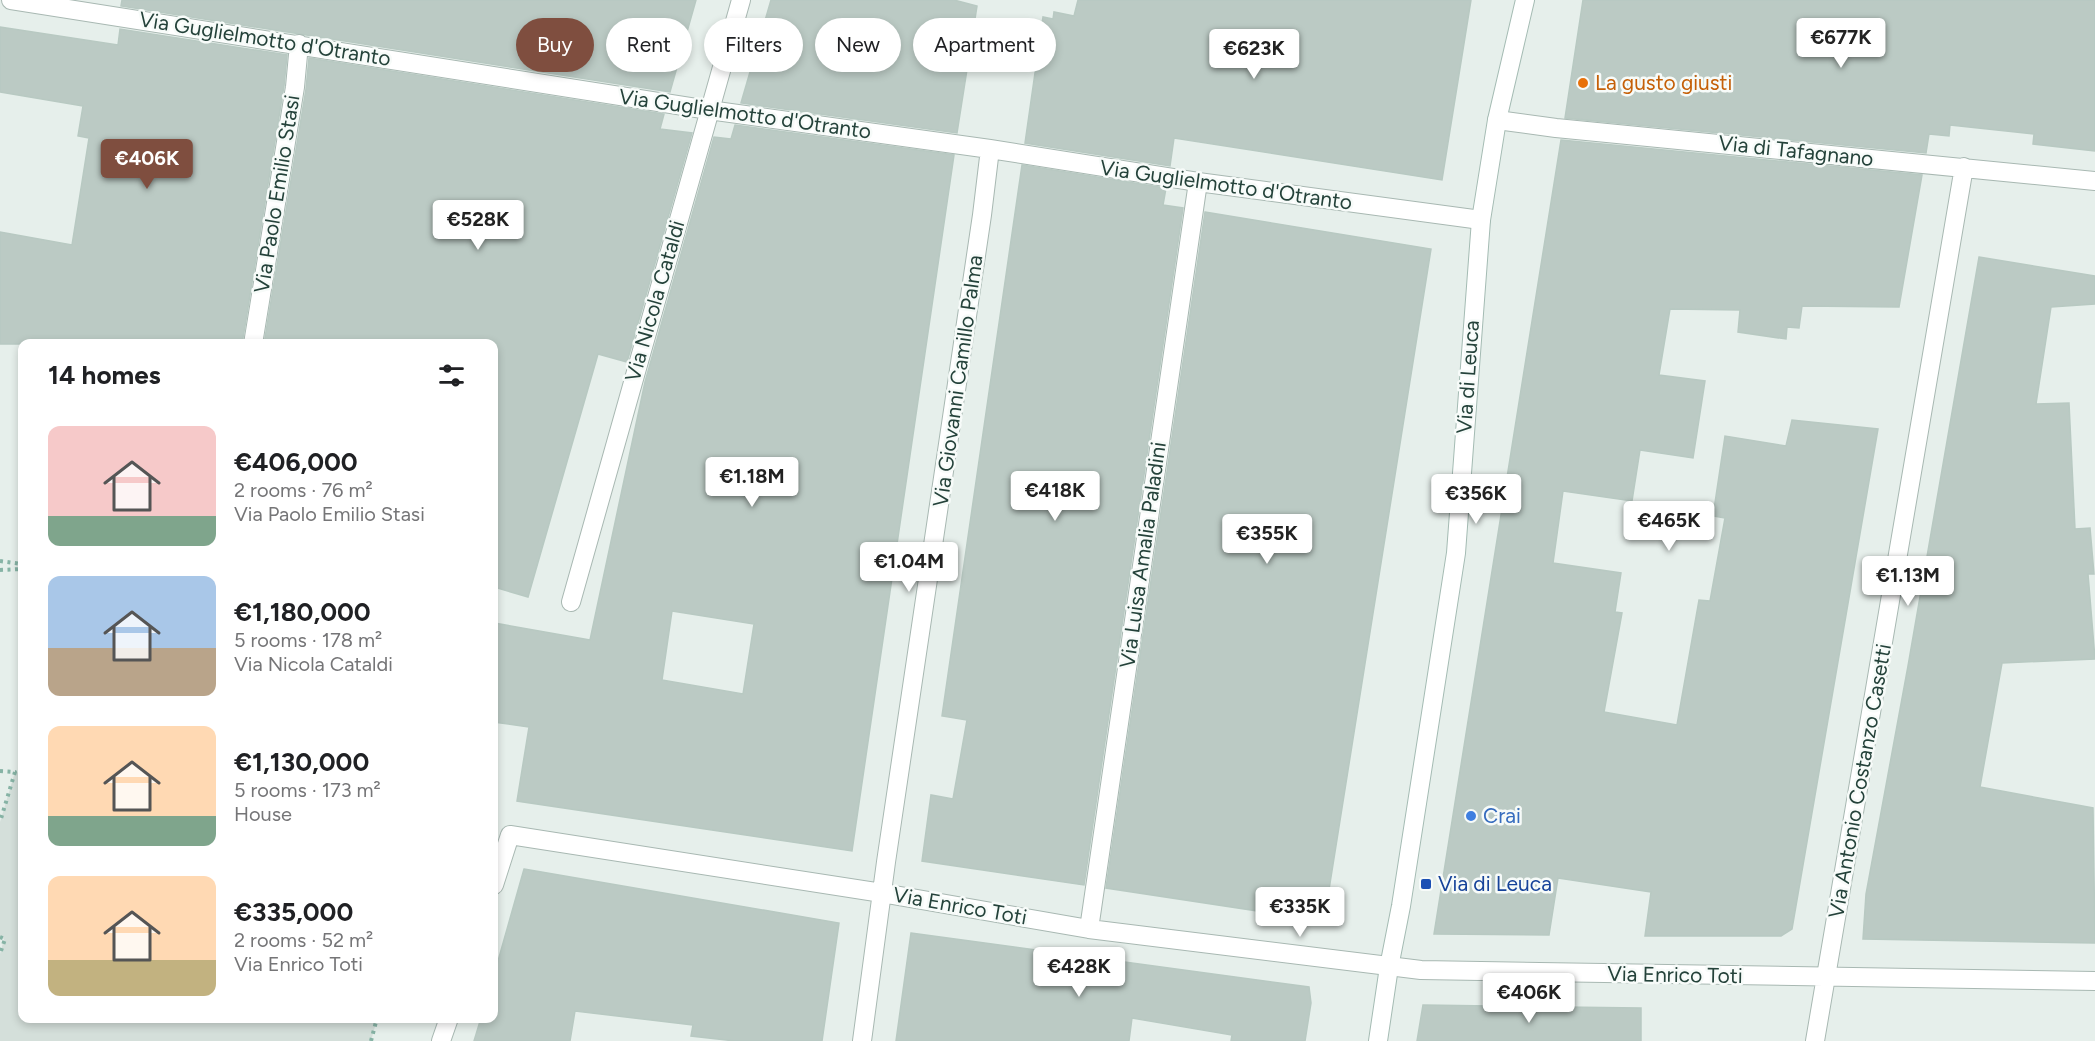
<!DOCTYPE html>
<html lang="en">
<head>
<meta charset="utf-8">
<style>
  :root { --surface:#fff; --page:#f2f2f2; --text:#202124; --muted:#757577; --accent:#7f4e3f }
  body { margin:0; font-family:Figtree,sans-serif; background:var(--page); color:var(--text); height:100vh; display:flex; flex-direction:column; font-size:22px; white-space:nowrap }
  * { box-sizing:border-box; margin:0 }
  p { font-size:20px; color:var(--muted) }
  .icon { flex:none; width:33px; height:33px; fill:none; stroke:currentColor; stroke-width:2; stroke-linecap:round; stroke-linejoin:round }
  .map { position:relative; flex:1; overflow:hidden }
  .details { position:absolute; left:18px; top:339px; width:480px; height:684px; display:flex; flex-direction:column; background:var(--surface); border-radius:12px; box-shadow:0 3px 9px #0003 }
  .details>* { flex:none }
  .top-card { position:absolute; left:516px; top:18px; width:570px; height:54px; display:flex; gap:12px }
  .price { position:absolute; translate:-50% -51px; padding:0 14px; border-radius:6px; background:#fff; color:#222; font-size:20px; line-height:39px; filter:drop-shadow(0 2px 3px #0008) }
  .price::after { content:''; position:absolute; left:50%; top:36px; width:18px; height:14px; margin-left:-9px; background:inherit; clip-path:polygon(0 0,100% 0,50% 100%) }
  .price.active { background:var(--accent); color:#fff }
  ul { padding:0; list-style:none }
  li { display:flex; align-items:center; gap:18px; height:150px; padding:0 30px }
  li span { display:grid; place-items:center; flex:none; width:168px; height:120px; border-radius:12px; color:#555 }
  li>.icon { margin-inline-start:auto }
  span .icon { width:72px; height:72px; fill:#fffc; stroke-width:1 }
  li b { font-size:26px }
  h2 { display:flex; justify-content:space-between; align-items:center; height:72px; padding:0 30px; font-size:26px }
  .tag { padding:0 21px; border-radius:27px; background:var(--surface); box-shadow:0 3px 9px #0003; font-size:21px; line-height:54px }
  .tag.active { background:var(--accent); color:#fff }
  .map>svg:first-child { display:block }
  .built { fill:#d4dfda }
  .building { fill:#bbcac4; stroke:#b8c9c2; stroke-width:1.5; fill-rule:evenodd }
  .lines { fill:none; stroke-linecap:round; stroke-linejoin:round }
  .street-casing { stroke:#a8b8b2; stroke-width:20 }
  .secondary-casing { stroke:#a4bbb3; stroke-width:20 }
  .path { stroke:#86b3a5; stroke-width:4; stroke-dasharray:3 4.5; stroke-linecap:butt }
  .street { stroke:#fff; stroke-width:18 }
  .secondary { stroke:#fff; stroke-width:18 }
  .food-dot { fill:#e8710a; stroke:#f7fbf9; stroke-width:2 }
  .shop-dot { fill:#3f7fe0; stroke:#f7fbf9; stroke-width:2 }
  .transit-dot { fill:#1a4fb4; stroke:#f7fbf9; stroke-width:2 }
  .labels { text-anchor:middle; stroke-width:5; stroke-linejoin:round; paint-order:stroke }
  .street-label { font-size:21px; fill:#24423a; stroke:#f7fbf9 }
  .food-label { font-size:21px; fill:#c56008; stroke:#f7fbf9; text-anchor:start }
  .shop-label { font-size:21px; fill:#366cbe; stroke:#f7fbf9; text-anchor:start }
  .transit-label { font-size:21px; fill:#164399; stroke:#f7fbf9; text-anchor:start }
</style>
</head>
<body>
<div class="map">
<svg width="2095" height="1041" viewBox="0 0 2095 1041">
  <rect width="100%" height="100%" fill="#e6efeb"/>
  <path class="built" d="M15,772l7,1v245l355,1 -6,22h-371v-87l4,-15 -4,-2v-115z"/>
  <path class="building" d="M122,0h574l-26,92 -549,-86z
    M771,0h183l23,6 -20,127 -216,-30z
    M1078,0h393l-29,180 -268,-42 -4,28 -145,-23 18,-126 10,2 1,-7 20,4z
    M1583,0h512v151l-62,-7 1,-10 -84,-9 -1,11 -20,-2 -3,19 -361,-35z
    M0,27l118,18 2,-16 167,26 -3,31 -42,258h-242v-112l72,13 17,-107 -11,-2 5,-30 -83,-14z
    M309,58l355,56 -4,15 32,4 -65,229 -29,-8 -70,243 -34,-10v-243h-230l42,-255z
    M735,125l219,30 -102,696 -335,-50 12,-74 -35,-5v-99l96,17 55,-258 69,-245 17,2zM672,611l82,13 -11,70 -81,-14z
    M1561,140l361,35 -23,132 -97,-1 -3,22 -12,-1 -1,12 -48,-7 2,-22 -70,-1 -11,66 46,6 -12,77 -53,-8 -8,51 -69,-10 -10,72 68,10 -6,39 7,1 -18,99 73,13 22,-125 11,1 15,-83 -12,-2 12,-80 61,10 6,-26 86,9 -86,500 -11,7h-136l6,-44 -93,-14 -9,57 -115,-1z
    M1022,165l144,23 -3,17 20,3 -99,677 -162,-24 9,-66 22,4 14,-79 -25,-4z
    M1205,212l226,37 -107,672 -218,-33z
    M1979,257l116,19v28l-44,3 -15,97 33,-1 6,126 15,-1 4,46h-6l7,85 -93,4 -22,124 113,21 2,135 -232,-4 3,-45 42,-228z
    M524,869l315,54 -17,118h-87l-44,-5 2,-11 -118,-14 -5,30h-96l7,-23h13v-43z
    M911,933l398,54 2,16 -6,38h-74l1,-6 -100,-17 -3,23h-233z
    M1423,1005l218,3v33h-224z"/>
  <g class="lines">
    <g class="street-casing">
      <path id="street" d="M11,0l698,110 281,39 208,33 283,38
        M1497,120l59,8 539,53
        M253,344l42,-257 4,-43
        M571,602l170,-602
        M494,885l16,-50 372,58 207,36 332,41 674,11
        M1089,929l109,-747
        M441,1041l8,-23
        M862,1041l24,-179 96,-647 8,-66
        M1815,1041l149,-874"/>
    </g>
    <g class="secondary-casing">
      <path id="secondary" d="M1378,1041l11,-74 12,-61 55,-353 25,-333 16,-100 28,-120"/>
    </g>
    <path class="path" d="M0,561l22,3
      M0,570l22,-1
      M0,771l15,1 -15,50
      M0,937l5,2 -5,15
      M371,1041l6,-23"/>
    <use href="#street" class="street"/>
    <use href="#secondary" class="secondary"/>
  </g>
  <circle class="food-dot" cx="1583" cy="83" r="6"/>
  <circle class="shop-dot" cx="1471" cy="816" r="6"/>
  <rect class="transit-dot" x="1420" y="878" width="12" height="12" rx="3"/>
  <g class="labels">
    <g class="street-label">
      <text transform="translate(265 39) rotate(9)" y="7">Via Guglielmotto d'Otranto</text>
      <text transform="translate(745 114) rotate(8)" y="7">Via Guglielmotto d'Otranto</text>
      <text transform="translate(1796 151) rotate(6)" y="7">Via di Tafagnano</text>
      <text transform="translate(1226 185) rotate(8)" y="7">Via Guglielmotto d'Otranto</text>
      <text transform="translate(277 194) rotate(-81)" y="7">Via Paolo Emilio Stasi</text>
      <text transform="translate(655 301) rotate(-74)" y="7">Via Nicola Cataldi</text>
      <text transform="translate(1468 377) rotate(-86)" y="7">Via di Leuca</text>
      <text transform="translate(958 381) rotate(-82)" y="7">Via Giovanni Camillo Palma</text>
      <text transform="translate(1143 555) rotate(-82)" y="7">Via Luisa Amalia Paladini</text>
      <text transform="translate(1860 781) rotate(-80)" y="7">Via Antonio Costanzo Casetti</text>
      <text transform="translate(960 906) rotate(10)" y="7">Via Enrico Toti</text>
      <text transform="translate(1675 975) rotate(1)" y="7">Via Enrico Toti</text>
    </g>
    <g class="food-label">
      <text x="1595" y="90">La gusto giusti</text>
    </g>
    <g class="shop-label">
      <text x="1483" y="823">Crai</text>
    </g>
    <g class="transit-label">
      <text x="1438" y="891">Via di Leuca</text>
    </g>
  </g>
</svg>
<b class="price" style="left:1841px;top:69px">€677K</b>
<b class="price" style="left:1254px;top:80px">€623K</b>
<b class="price active" style="left:147px;top:190px">€406K</b>
<b class="price" style="left:478px;top:251px">€528K</b>
<b class="price" style="left:752px;top:508px">€1.18M</b>
<b class="price" style="left:1055px;top:522px">€418K</b>
<b class="price" style="left:1476px;top:525px">€356K</b>
<b class="price" style="left:1669px;top:552px">€465K</b>
<b class="price" style="left:1267px;top:565px">€355K</b>
<b class="price" style="left:909px;top:593px">€1.04M</b>
<b class="price" style="left:1908px;top:607px">€1.13M</b>
<b class="price" style="left:1300px;top:938px">€335K</b>
<b class="price" style="left:1079px;top:998px">€428K</b>
<b class="price" style="left:1529px;top:1024px">€406K</b>
<div class="top-card">
<a class="tag active">Buy</a>
<a class="tag">Rent</a>
<a class="tag">Filters</a>
<a class="tag">New</a>
<a class="tag">Apartment</a>
</div>
<section class="details">
<h2>14 homes<svg class="icon" aria-label="filters" viewBox="0 0 24 24"><path d="M4 7h16M4 17h16"/><circle cx="9" cy="7" r="2"/><circle cx="15" cy="17" r="2"/></svg></h2>
<ul>
<li><span style="background:linear-gradient(#f6c9c9 75%,#7fa58c 0)"><svg class="icon" aria-label="home" viewBox="0 0 24 24"><path d="M3 11l9-7 9 7M6 9v11h12V9"/></svg></span><div><b>€406,000</b><p>2 rooms · 76 m²</p><p>Via Paolo Emilio Stasi</p></div></li>
<li><span style="background:linear-gradient(#a9c7e8 60%,#b9a48a 0)"><svg class="icon" aria-label="home" viewBox="0 0 24 24"><path d="M3 11l9-7 9 7M6 9v11h12V9"/></svg></span><div><b>€1,180,000</b><p>5 rooms · 178 m²</p><p>Via Nicola Cataldi</p></div></li>
<li><span style="background:linear-gradient(#ffd9b3 75%,#7fa58c 0)"><svg class="icon" aria-label="home" viewBox="0 0 24 24"><path d="M3 11l9-7 9 7M6 9v11h12V9"/></svg></span><div><b>€1,130,000</b><p>5 rooms · 173 m²</p><p>House</p></div></li>
<li><span style="background:linear-gradient(#ffd9b3 70%,#c2b280 0)"><svg class="icon" aria-label="home" viewBox="0 0 24 24"><path d="M3 11l9-7 9 7M6 9v11h12V9"/></svg></span><div><b>€335,000</b><p>2 rooms · 52 m²</p><p>Via Enrico Toti</p></div></li>
</ul>
</section>
</div>
</body>
</html>
